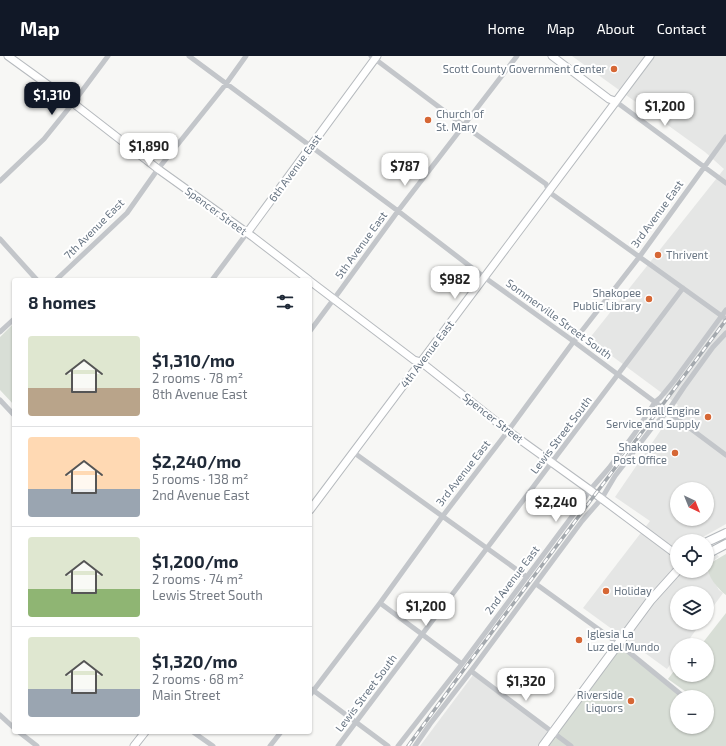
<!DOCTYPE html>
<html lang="en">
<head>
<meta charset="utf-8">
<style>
  :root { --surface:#fff; --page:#f6f6f7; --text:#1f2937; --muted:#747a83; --line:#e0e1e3; --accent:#111827 }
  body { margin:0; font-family:"Exo 2",sans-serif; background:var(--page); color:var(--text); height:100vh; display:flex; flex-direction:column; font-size:15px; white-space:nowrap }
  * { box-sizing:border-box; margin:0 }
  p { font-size:13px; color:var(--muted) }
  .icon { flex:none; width:22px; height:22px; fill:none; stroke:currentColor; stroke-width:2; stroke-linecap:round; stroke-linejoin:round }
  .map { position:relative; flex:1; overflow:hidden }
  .details { position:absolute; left:12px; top:222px; width:300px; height:456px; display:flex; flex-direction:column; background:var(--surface); border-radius:4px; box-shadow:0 1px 3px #0004 }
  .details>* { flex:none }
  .needle { width:26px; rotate:137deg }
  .fabs { position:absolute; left:670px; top:426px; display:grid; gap:8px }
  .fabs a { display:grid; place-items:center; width:44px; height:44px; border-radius:50%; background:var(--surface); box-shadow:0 1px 3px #0004; font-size:20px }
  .price { position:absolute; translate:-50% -34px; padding:0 9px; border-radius:8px; background:#fff; color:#222; font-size:13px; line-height:26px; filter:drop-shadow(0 1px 2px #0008) }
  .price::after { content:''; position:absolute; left:50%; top:24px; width:12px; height:9px; margin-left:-6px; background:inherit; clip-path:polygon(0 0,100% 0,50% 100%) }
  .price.selected { background:var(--accent); color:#fff }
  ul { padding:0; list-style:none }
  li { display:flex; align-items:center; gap:12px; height:100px; padding:0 16px }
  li+li { border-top:1px solid var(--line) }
  li span { display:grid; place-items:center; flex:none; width:112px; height:80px; border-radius:4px; color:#555 }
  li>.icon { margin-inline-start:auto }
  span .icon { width:48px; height:48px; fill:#fffc; stroke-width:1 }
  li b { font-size:17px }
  h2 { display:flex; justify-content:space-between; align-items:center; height:48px; padding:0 16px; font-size:17px }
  header { display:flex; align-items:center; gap:24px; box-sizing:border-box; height:56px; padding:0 20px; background:var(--accent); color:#fff }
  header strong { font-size:19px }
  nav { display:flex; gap:22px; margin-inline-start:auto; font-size:14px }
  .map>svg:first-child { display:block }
  .built { fill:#e5e6e5; fill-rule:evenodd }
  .green { fill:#d8ded6 }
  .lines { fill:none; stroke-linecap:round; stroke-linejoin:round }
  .secondary-casing { stroke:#b6babe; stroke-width:9 }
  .primary-casing { stroke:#b4b8bc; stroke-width:10 }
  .street { stroke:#c3c6ca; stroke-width:5 }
  .secondary { stroke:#fff; stroke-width:7 }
  .primary { stroke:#fff; stroke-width:8 }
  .rail-casing { stroke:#a4a9ae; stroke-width:3.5 }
  .rail { stroke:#fff; stroke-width:2; stroke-dasharray:6; stroke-linecap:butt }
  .poi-dot { fill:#d66735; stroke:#fff; stroke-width:1.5 }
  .labels { text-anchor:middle; stroke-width:4; stroke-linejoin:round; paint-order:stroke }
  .poi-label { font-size:11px; fill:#687583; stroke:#fff; text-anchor:end }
  .street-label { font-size:11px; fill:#687583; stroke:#fff }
</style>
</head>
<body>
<header>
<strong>Map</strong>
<nav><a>Home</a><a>Map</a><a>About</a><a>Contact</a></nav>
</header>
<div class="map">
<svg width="726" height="690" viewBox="0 0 726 690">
  <rect width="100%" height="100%" fill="#f7f7f5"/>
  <path class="built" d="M572,0h154v468l-23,13 3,4h-29v30l30,-1 12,20 4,3 -16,22v-22h-30v30h24l-16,22h-8v10l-10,14 -84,-61 67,-87 -35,-24 63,-92 -89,-66 135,-170 -19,-17zM677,433h30v30h-30z
    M707,486l12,15 -12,8z
    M473,619l80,58 -10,13h-123z"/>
  <path class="green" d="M14,267v82l-14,-15v-53z
    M726,498v41c-8,-6 -19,-19 -19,-30z
    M726,557v133h-183l76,-102 65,53h-7v30h30v-30h-14l-25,-18 9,-12v8h30v-30h-6z"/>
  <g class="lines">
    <g class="secondary-casing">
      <path id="secondary" d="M8,0l65,47 85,66 95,68 56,43
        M552,0l57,43 6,2
        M247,177l130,-177
        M310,225l104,79 7,2 87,69 82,59 87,65
        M310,454l340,-454
        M134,690l11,-14"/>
    </g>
    <g class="primary-casing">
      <path id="primary" d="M707,486l19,-9
        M707,498l19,-10
        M543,690l107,-145 27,-30"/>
    </g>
    <path class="street" d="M189,0l209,155 86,66 85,61 157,117
      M371,0l92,69 83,59 3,8 177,127
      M615,45l111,82
      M0,125l44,-42 29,-36 35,-47
      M0,183l37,41
      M56,224l71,-67 31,-44 68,-85 20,-28
      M212,224l35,-47
      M310,275l29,-39 59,-81 119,-155
      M0,276l14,-13
      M0,344l14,15
      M353,396l174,125
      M536,528l83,60 65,53
      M380,547l82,61
      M471,615l100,75
      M310,632l78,58
      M310,639l70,-92 62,-86 66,-86 66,-90 66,-85 86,-119
      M0,659l14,13
      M19,676l18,14
      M193,676l20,14
      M270,690l11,-14
      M338,690l345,-458
      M398,690l64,-82 114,-153 14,-21 19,-22 26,-35 20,-31 5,-4 14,-17 52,-71
      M415,690l15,-22 41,-53 111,-150 20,-23 13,-22 36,-47 17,-18 16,-24 29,-40 13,-14"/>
    <use href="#secondary" class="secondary"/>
    <use href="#primary" class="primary"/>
    <g class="rail-casing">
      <path id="rail" d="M408,690l57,-78 261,-348"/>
    </g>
    <use href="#rail" class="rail"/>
  </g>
  <g class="poi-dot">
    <circle cx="614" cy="13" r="4"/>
    <circle cx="428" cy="64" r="4"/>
    <circle cx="658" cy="199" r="4"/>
    <circle cx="649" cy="243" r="4"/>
    <circle cx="708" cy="361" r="4"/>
    <circle cx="675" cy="397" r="4"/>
    <circle cx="606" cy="535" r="4"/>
    <circle cx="579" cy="584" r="4"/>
    <circle cx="631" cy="645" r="4"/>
  </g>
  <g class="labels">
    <g class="poi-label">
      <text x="606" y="17">Scott County Government Center</text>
      <text x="436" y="62" text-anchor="start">Church of<tspan x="436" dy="13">St. Mary</tspan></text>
      <text x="666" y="203" text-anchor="start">Thrivent</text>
      <text x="641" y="241">Shakopee<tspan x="641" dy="13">Public Library</tspan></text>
      <text x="700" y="359">Small Engine<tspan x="700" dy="13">Service and Supply</tspan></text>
      <text x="667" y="395">Shakopee<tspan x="667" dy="13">Post Office</tspan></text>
      <text x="614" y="539" text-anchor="start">Holiday</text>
      <text x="587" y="582" text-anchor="start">Iglesia La<tspan x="587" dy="13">Luz del Mundo</tspan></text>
      <text x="623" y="643">Riverside<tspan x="623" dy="13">Liquors</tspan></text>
    </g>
    <g class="street-label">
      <text transform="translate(295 112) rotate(-54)" y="4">6th Avenue East</text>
      <text transform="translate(216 155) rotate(36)" y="4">Spencer Street</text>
      <text transform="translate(657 158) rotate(-54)" y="4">3rd Avenue East</text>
      <text transform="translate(94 173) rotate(-45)" y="4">7th Avenue East</text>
      <text transform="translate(361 189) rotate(-54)" y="4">5th Avenue East</text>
      <text transform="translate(559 263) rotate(36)" y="4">Sommerville Street South</text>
      <text transform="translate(427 298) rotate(-53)" y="4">4th Avenue East</text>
      <text transform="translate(493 362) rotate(38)" y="4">Spencer Street</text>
      <text transform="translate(561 379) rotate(-53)" y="4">Lewis Street South</text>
      <text transform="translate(463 417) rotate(-52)" y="4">3rd Avenue East</text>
      <text transform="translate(512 524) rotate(-53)" y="4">2nd Avenue East</text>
      <text transform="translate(366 637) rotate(-53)" y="4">Lewis Street South</text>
    </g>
  </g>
</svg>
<div class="fabs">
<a><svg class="needle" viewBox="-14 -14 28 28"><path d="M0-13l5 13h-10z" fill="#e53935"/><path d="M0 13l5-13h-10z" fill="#747a83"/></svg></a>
<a><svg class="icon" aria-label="locate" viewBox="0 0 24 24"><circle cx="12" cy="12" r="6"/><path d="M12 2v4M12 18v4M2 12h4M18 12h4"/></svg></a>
<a><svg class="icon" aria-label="layers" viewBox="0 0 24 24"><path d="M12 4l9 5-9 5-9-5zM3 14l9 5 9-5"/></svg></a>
<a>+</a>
<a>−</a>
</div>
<b class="price selected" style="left:52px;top:60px">$1,310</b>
<b class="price" style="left:665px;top:71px">$1,200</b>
<b class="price" style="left:149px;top:111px">$1,890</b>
<b class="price" style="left:405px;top:131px">$787</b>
<b class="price" style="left:455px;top:244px">$982</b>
<b class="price" style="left:556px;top:467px">$2,240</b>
<b class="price" style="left:426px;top:571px">$1,200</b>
<b class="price" style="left:526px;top:646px">$1,320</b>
<section class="details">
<h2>8 homes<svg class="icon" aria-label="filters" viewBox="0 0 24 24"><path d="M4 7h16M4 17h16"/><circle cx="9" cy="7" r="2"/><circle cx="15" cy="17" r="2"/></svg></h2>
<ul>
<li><span style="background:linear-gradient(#dfe7d0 65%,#b9a48a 0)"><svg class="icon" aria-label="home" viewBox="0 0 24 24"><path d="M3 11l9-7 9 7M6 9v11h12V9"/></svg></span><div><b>$1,310/mo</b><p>2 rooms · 78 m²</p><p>8th Avenue East</p></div></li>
<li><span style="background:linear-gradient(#ffd9b3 65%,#9aa5b1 0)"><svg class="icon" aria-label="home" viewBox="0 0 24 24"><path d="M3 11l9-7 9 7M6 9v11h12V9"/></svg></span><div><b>$2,240/mo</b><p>5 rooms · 138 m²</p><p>2nd Avenue East</p></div></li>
<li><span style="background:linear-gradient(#dfe7d0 65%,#8fb573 0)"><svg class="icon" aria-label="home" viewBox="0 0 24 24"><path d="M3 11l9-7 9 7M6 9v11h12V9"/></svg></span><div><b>$1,200/mo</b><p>2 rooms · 74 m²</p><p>Lewis Street South</p></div></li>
<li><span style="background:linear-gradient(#dfe7d0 65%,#9aa5b1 0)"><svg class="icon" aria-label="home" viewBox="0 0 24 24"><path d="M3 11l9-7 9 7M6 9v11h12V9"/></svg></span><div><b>$1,320/mo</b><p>2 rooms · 68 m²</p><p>Main Street</p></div></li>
</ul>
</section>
</div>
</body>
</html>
